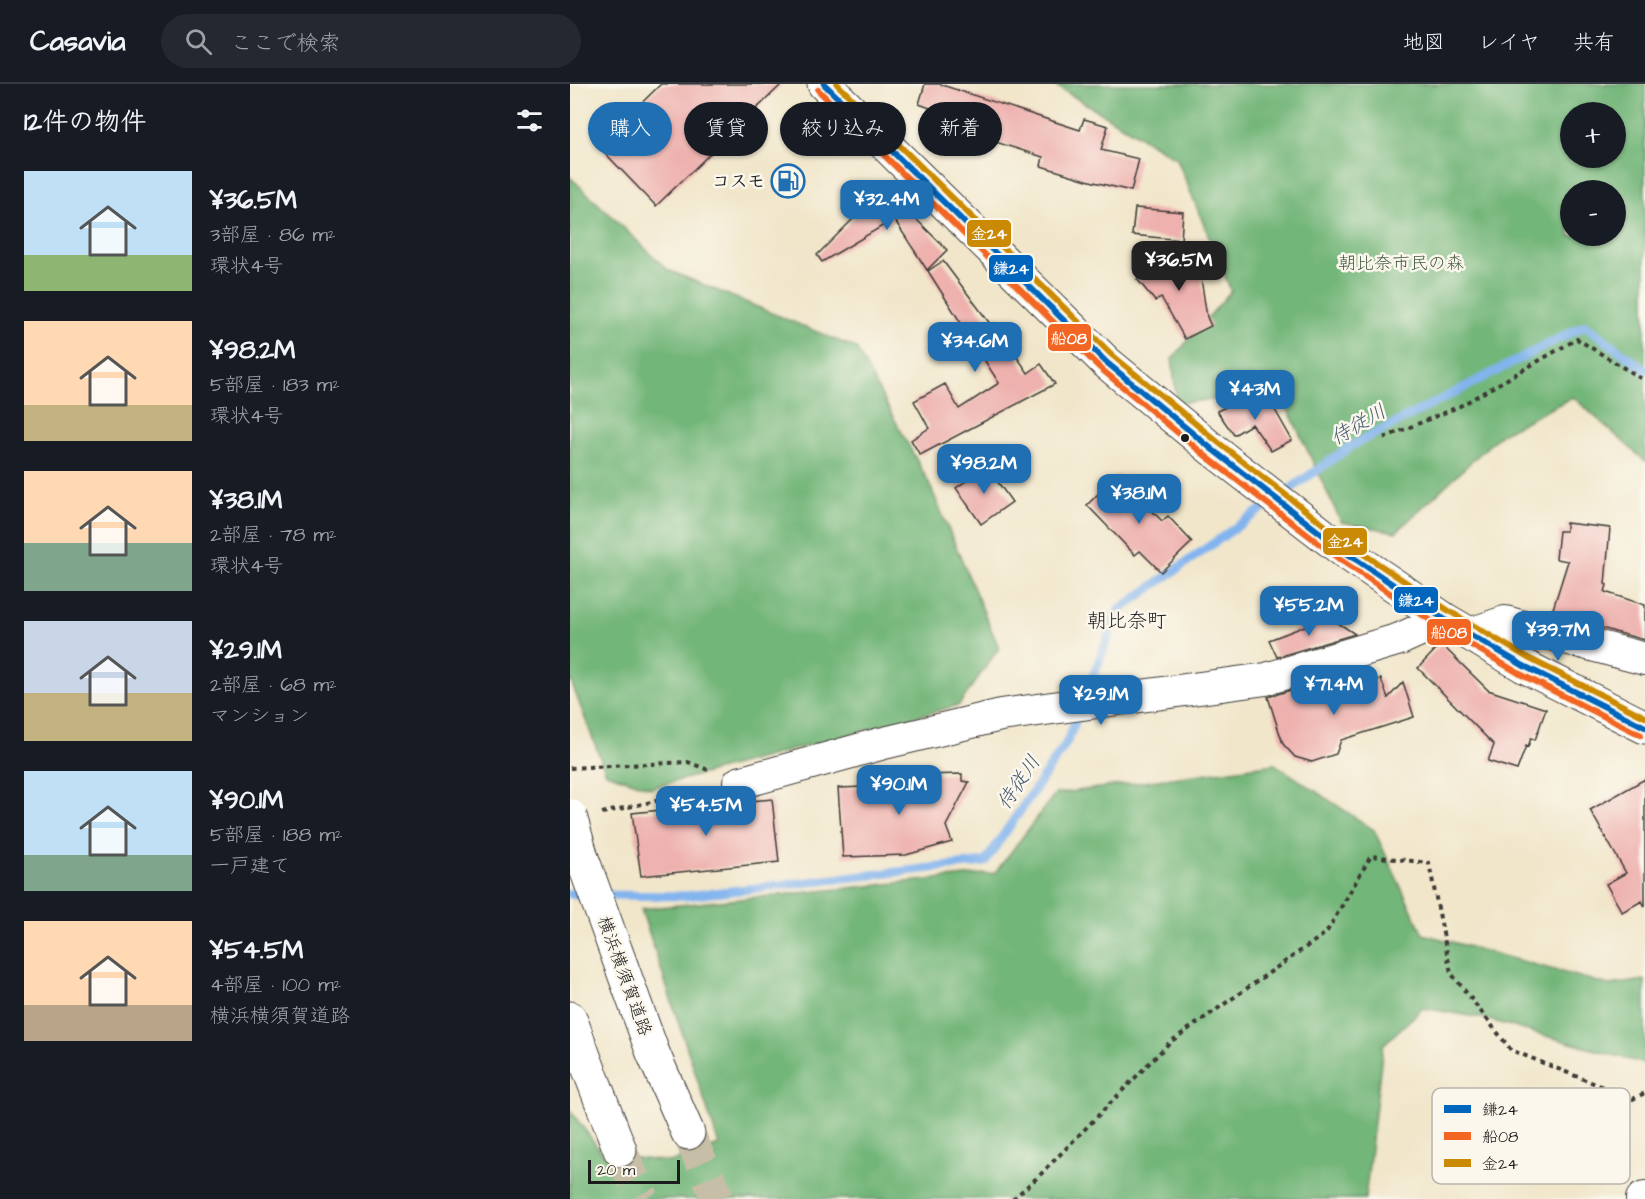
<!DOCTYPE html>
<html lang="ja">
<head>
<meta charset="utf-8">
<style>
  :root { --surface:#171b24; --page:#242831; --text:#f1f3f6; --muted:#9ea1a6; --line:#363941; --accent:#1f6fb2 }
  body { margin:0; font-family:"Architects Daughter","Klee One",sans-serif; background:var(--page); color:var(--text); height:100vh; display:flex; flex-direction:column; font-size:22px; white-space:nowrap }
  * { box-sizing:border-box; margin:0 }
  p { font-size:20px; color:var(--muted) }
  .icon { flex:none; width:33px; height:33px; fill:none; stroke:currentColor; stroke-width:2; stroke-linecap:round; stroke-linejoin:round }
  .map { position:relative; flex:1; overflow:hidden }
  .panel { display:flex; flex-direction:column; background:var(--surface); width:570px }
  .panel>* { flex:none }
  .guide { position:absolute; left:18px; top:18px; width:570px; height:54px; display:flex; gap:12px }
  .tools { position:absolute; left:990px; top:18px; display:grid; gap:12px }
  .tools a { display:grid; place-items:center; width:66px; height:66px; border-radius:50%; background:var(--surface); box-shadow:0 2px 4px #0004; font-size:30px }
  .scale { position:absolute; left:18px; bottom:15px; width:92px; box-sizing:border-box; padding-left:6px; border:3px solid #1c1c1c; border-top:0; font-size:16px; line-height:21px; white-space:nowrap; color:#1c1c1c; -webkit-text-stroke:4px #fbf7ec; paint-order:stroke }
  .price { position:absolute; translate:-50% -51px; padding:0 14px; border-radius:12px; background:var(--accent); color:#fff; font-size:20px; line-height:39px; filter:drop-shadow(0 2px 3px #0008) }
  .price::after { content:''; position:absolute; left:50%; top:36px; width:18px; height:14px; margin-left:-9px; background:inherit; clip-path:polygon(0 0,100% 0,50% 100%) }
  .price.current { background:#222; color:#fff }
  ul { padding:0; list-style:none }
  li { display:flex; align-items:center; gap:18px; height:150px; padding:0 24px }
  li span { display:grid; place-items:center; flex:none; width:168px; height:120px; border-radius:0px; color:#555 }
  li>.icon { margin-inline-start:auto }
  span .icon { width:72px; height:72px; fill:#fffc; stroke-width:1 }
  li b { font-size:26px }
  h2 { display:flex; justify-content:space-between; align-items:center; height:72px; padding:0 24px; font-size:26px }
  .pill { padding:0 21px; border-radius:27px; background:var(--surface); box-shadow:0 2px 4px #0004; font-size:21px; line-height:54px }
  .pill.current { background:var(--accent); color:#fff }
  header { display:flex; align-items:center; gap:36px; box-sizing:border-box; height:84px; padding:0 30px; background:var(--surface); border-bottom:2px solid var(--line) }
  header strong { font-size:28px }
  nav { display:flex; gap:33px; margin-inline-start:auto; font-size:21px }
  .search { width:420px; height:54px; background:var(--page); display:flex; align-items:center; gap:15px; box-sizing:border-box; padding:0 21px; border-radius:33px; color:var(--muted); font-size:22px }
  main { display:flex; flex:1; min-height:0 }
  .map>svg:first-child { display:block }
  .forest { fill:#73b679; stroke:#48694a; stroke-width:1.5; fill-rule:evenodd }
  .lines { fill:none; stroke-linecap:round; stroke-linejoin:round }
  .stream { stroke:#82b4ee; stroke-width:9 }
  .building { fill:#eeb1ae }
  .highway-tunnel { stroke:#c6bea7; stroke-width:33; stroke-dasharray:33 16; stroke-linecap:butt }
  .street-casing { stroke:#3c3a36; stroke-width:34 }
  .primary-casing { stroke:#3c3a36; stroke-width:35 }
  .highway-casing { stroke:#3c3a36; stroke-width:35 }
  .path { stroke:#3c3a36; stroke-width:4; stroke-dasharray:4.5 4.5; stroke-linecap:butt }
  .street { stroke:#fff; stroke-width:32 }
  .primary { stroke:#fff; stroke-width:33 }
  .highway { stroke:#fff; stroke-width:33 }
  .highway-bridge-casing { stroke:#3c3a36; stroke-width:35; stroke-linecap:butt }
  .highway-bridge { stroke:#fff; stroke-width:33 }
  .bus-1-casing { stroke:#fbf7ec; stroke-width:10 }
  .bus-2-casing { stroke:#fbf7ec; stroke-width:10 }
  .bus-3-casing { stroke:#fbf7ec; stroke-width:10 }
  .bus-1 { stroke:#0065bd; stroke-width:6 }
  .bus-2 { stroke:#f26522; stroke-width:6 }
  .bus-3 { stroke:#cb8a06; stroke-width:6 }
  .bus-dot { fill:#1c1c1c; stroke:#fbf7ec; stroke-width:2 }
  .labels { text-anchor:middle; stroke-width:5; stroke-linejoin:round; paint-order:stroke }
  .poi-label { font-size:18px; font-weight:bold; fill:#1c1c1c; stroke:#fbf7ec; text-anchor:end }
  .park-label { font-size:18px; fill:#445c44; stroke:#fbf7ec }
  .street-label { font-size:18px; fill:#1c1c1c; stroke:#fbf7ec }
  .water-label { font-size:20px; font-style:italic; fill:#455970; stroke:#fbf7ec }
  .neighbourhood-label { font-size:20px; fill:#1c1c1c; stroke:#fbf7ec }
  .key { fill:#fbf7ec; stroke:#b8b5ae; stroke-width:1.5 }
  .key-label { font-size:16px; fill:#1c1c1c }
  .line-badge { stroke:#fbf7ec; stroke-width:2 }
  .badge-label { font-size:16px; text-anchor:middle; font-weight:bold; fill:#fff }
</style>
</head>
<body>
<header>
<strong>Casavia</strong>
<div class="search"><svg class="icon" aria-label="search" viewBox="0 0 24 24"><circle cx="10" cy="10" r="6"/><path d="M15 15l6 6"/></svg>ここで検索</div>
<nav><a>地図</a><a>レイヤ</a><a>共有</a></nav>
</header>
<main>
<section class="panel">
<h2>12件の物件<svg class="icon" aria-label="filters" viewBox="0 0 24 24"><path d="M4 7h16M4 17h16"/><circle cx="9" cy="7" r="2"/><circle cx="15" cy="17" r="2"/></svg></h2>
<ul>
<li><span style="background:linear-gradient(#bfe0f5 70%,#8fb573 0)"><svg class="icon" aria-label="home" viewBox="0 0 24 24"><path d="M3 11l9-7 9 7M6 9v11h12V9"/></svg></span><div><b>¥36.5M</b><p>3部屋 · 86 m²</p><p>環状4号</p></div></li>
<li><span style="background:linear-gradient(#ffd9b3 70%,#c2b280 0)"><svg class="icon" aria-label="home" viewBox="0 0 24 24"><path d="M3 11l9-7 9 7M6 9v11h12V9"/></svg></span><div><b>¥98.2M</b><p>5部屋 · 183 m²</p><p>環状4号</p></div></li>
<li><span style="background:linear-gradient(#ffd9b3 60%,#7fa58c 0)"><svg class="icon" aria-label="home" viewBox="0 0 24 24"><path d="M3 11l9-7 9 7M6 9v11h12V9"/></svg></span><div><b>¥38.1M</b><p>2部屋 · 78 m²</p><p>環状4号</p></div></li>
<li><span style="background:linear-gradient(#c9d6e8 60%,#c2b280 0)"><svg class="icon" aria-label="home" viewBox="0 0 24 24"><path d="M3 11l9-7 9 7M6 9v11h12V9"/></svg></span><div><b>¥29.1M</b><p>2部屋 · 68 m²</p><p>マンション</p></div></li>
<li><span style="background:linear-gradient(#bfe0f5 70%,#7fa58c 0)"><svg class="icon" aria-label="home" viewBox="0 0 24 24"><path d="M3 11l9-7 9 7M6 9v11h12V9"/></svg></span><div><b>¥90.1M</b><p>5部屋 · 188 m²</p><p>一戸建て</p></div></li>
<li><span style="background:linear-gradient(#ffd9b3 70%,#b9a48a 0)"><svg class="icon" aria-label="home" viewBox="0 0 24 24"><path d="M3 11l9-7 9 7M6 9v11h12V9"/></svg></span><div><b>¥54.5M</b><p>4部屋 · 100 m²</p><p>横浜横須賀道路</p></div></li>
</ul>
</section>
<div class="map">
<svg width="1075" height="1115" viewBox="0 0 1075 1115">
  <rect width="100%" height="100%" fill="#fbf7ec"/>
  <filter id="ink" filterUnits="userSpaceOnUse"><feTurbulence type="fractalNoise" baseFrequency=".0167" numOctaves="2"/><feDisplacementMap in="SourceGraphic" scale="12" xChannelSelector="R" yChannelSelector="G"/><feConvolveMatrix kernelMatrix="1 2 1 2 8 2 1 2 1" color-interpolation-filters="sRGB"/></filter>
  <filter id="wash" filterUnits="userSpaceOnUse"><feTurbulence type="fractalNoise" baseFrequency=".008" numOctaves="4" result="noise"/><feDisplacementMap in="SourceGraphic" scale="24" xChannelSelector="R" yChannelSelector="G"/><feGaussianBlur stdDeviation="1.35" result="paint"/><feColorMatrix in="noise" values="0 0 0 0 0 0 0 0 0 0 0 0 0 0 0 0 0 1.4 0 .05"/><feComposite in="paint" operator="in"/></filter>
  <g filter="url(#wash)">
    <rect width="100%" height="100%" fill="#f1e6ca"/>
    <path class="forest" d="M483,0h592v377l-72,-64 -72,37 -105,98 -55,-10 -60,-128 -104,9 -5,-44 59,-68 -54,-132zM1000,28h46v46h-46zM1000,106h46v46h-46z
      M0,93l98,93 188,78 73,135 70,165 -40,57 -308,83 -45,-15 -36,-94z
      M705,680l99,66 49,104 186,51 36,-5v84l-163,-46 -59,-10 -40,37 -18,154h-795v-89l33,44 67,8 49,-17 -78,-236 354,-36 60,-79z"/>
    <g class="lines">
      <path class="stream" d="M514,615l35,-89 232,-164 234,-121 60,45
        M0,810l19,1
        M32,811l84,1 299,-34 82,-120 12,-30"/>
    </g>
    <g id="blocks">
      <path class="building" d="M91,0h121l-126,122 -51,-53 17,-16 -7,-8z
        M355,0h14l141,46 4,-11 24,7 -7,24 38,9 -8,32 -41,-10 -49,-15 2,-9 -117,-37 4,-12 -11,-4z
        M320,109l57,57 -20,20 -33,-51 -72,43 -5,-7 57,-57 20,20 -12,-18z
        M565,124l48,4 -2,28 -49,-5z
        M611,160l-2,24 20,-3 8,52 4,9 -26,13 -24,-42 -6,4 -18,-22z
        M373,177l48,64 3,-2 34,50 13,-9 14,20 -135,71 -9,-15 18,-12 -15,-27 31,-17 14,25 40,-26 -71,-112z
        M657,305l48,21 17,30 -21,11 -19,-27 -18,11 -17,-24 20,-9z
        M417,383l25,35 -31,22 -25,-36z
        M547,391l45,46 6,-5 24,26 -31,30 -21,-21 -5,4 -48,-50z
        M996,439l44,5 -5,56 2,1 -2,7 40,13v35l-30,-8 -63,-20 16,-51 -12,-2 3,-28h7z
        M759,533l26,17 -78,23 -8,-17z
        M871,560l47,46 58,19 -11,31 -4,-2 -3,9 -2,-1 -9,24 -29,-9 6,-16 -76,-77z
        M811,595l7,19 15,-16 11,35 -73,23 -5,14 -24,8 -17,-5 -12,-13 -15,-47 56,-17 6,14z
        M392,690v7l7,1 -23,44 6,16 -46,13 -63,2 -5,-69 83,-3 1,-10z
        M1075,695v128l-3,-6 -20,11 -16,-28 20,-11 -36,-63z
        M202,715l7,63 -138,14 -9,-63z"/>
    </g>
  </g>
  <g filter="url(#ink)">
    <use href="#blocks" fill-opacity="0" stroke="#3c3a36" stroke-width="1.5"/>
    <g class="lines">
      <path class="highway-tunnel" d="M118,1049l30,66
        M50,1066l23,49"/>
      <g class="street-casing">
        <path id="street" d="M900,550l35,-12 140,37
          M169,699l141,-39 121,-29 265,-36 134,-40 44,-20
          M1072,1115l3,-1"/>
      </g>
      <g class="primary-casing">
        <path id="primary" d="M254,0l282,278 107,88 132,102 99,67 80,47 121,61"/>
      </g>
      <g class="highway-casing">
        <path id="highway" d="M0,934l15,41 35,91
          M83,969l35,80"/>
      </g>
      <path class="path" d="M814,354l76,-32 117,-67 68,42
        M0,684l118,-6 23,9
        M32,729l107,-24
        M443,1115l26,-23 131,-134 156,-109 45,-77 58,7 22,110 60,77 122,49 12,-6"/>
      <use href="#street" class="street"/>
      <use href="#primary" class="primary"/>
      <use href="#highway" class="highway"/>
      <g class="highway-bridge-casing">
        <path id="highway-bridge" d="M0,732l12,42 71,195"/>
      </g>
      <use href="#highway-bridge" class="highway-bridge"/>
      <g class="bus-1-casing">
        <path id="bus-1" d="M254,0l282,278 107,88 132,102 99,67 80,47 121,61"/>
      </g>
      <g class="bus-2-casing">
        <path id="bus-2" d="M248,6l282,278 107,89 132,102 100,67 81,48 121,61"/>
      </g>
      <g class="bus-3-casing">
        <path id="bus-3" d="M267,0l275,271 107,88 131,102 99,66 79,47 117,59"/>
      </g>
      <use href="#bus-1" class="bus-1"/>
      <use href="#bus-2" class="bus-2"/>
      <use href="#bus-3" class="bus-3"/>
    </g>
  </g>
  <defs>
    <g id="fuel-ring" transform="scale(1.725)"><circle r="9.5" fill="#fbf7ec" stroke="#1f6fb2" stroke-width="1.5"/><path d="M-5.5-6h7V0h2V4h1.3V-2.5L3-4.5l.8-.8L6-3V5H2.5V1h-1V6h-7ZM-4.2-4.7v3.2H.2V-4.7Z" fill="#1f6fb2"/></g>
  </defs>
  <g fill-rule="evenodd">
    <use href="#fuel-ring" x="218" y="97"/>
  </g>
  <circle class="bus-dot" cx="615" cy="354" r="5"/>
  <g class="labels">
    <g class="poi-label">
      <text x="195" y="103">コスモ</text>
    </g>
    <g class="park-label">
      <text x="831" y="185">朝比奈市民の森</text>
    </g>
    <g class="street-label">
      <text transform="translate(55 892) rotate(70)" y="6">横浜横須賀道路</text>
    </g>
    <g class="water-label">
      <text transform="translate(788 340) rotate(-30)" y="7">侍従川</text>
      <text transform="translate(448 698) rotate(-56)" y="7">侍従川</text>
    </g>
    <g class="neighbourhood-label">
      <text x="557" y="543">朝比奈町</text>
    </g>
  </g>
  <rect x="862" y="1004" width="198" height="96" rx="9" class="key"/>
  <rect x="874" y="1021" width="27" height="8" fill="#0065bd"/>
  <rect x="874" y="1048" width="27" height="8" fill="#f26522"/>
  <rect x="874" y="1075" width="27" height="8" fill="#cb8a06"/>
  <g class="key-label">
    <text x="912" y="1031">鎌24</text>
    <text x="912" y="1058">船08</text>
    <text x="912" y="1085">金24</text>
  </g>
  <g class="line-badge">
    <rect x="396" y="135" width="46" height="29" rx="6" fill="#cb8a06"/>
    <rect x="418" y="170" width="46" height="29" rx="6" fill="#0065bd"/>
    <rect x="477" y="239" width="45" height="29" rx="6" fill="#f26522"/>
    <rect x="752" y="443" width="46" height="29" rx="6" fill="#cb8a06"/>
    <rect x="823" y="502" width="46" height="28" rx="6" fill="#0065bd"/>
    <rect x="856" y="534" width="46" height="28" rx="6" fill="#f26522"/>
  </g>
  <g class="badge-label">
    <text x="419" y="155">金24</text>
    <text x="441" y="190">鎌24</text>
    <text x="499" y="260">船08</text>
    <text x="775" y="463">金24</text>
    <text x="846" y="522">鎌24</text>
    <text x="879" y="554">船08</text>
  </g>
</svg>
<div class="tools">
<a>+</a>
<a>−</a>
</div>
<div class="scale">20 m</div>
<b class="price" style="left:317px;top:147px">¥32.4M</b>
<b class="price current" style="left:609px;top:208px">¥36.5M</b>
<b class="price" style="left:405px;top:289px">¥34.6M</b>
<b class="price" style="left:685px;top:337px">¥43M</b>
<b class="price" style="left:414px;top:411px">¥98.2M</b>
<b class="price" style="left:569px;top:441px">¥38.1M</b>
<b class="price" style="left:739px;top:553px">¥55.2M</b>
<b class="price" style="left:988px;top:578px">¥39.7M</b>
<b class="price" style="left:764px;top:632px">¥71.4M</b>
<b class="price" style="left:531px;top:642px">¥29.1M</b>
<b class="price" style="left:329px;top:732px">¥90.1M</b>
<b class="price" style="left:136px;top:753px">¥54.5M</b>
<div class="guide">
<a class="pill current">購入</a>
<a class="pill">賃貸</a>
<a class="pill">絞り込み</a>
<a class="pill">新着</a>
</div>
</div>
</main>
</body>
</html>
